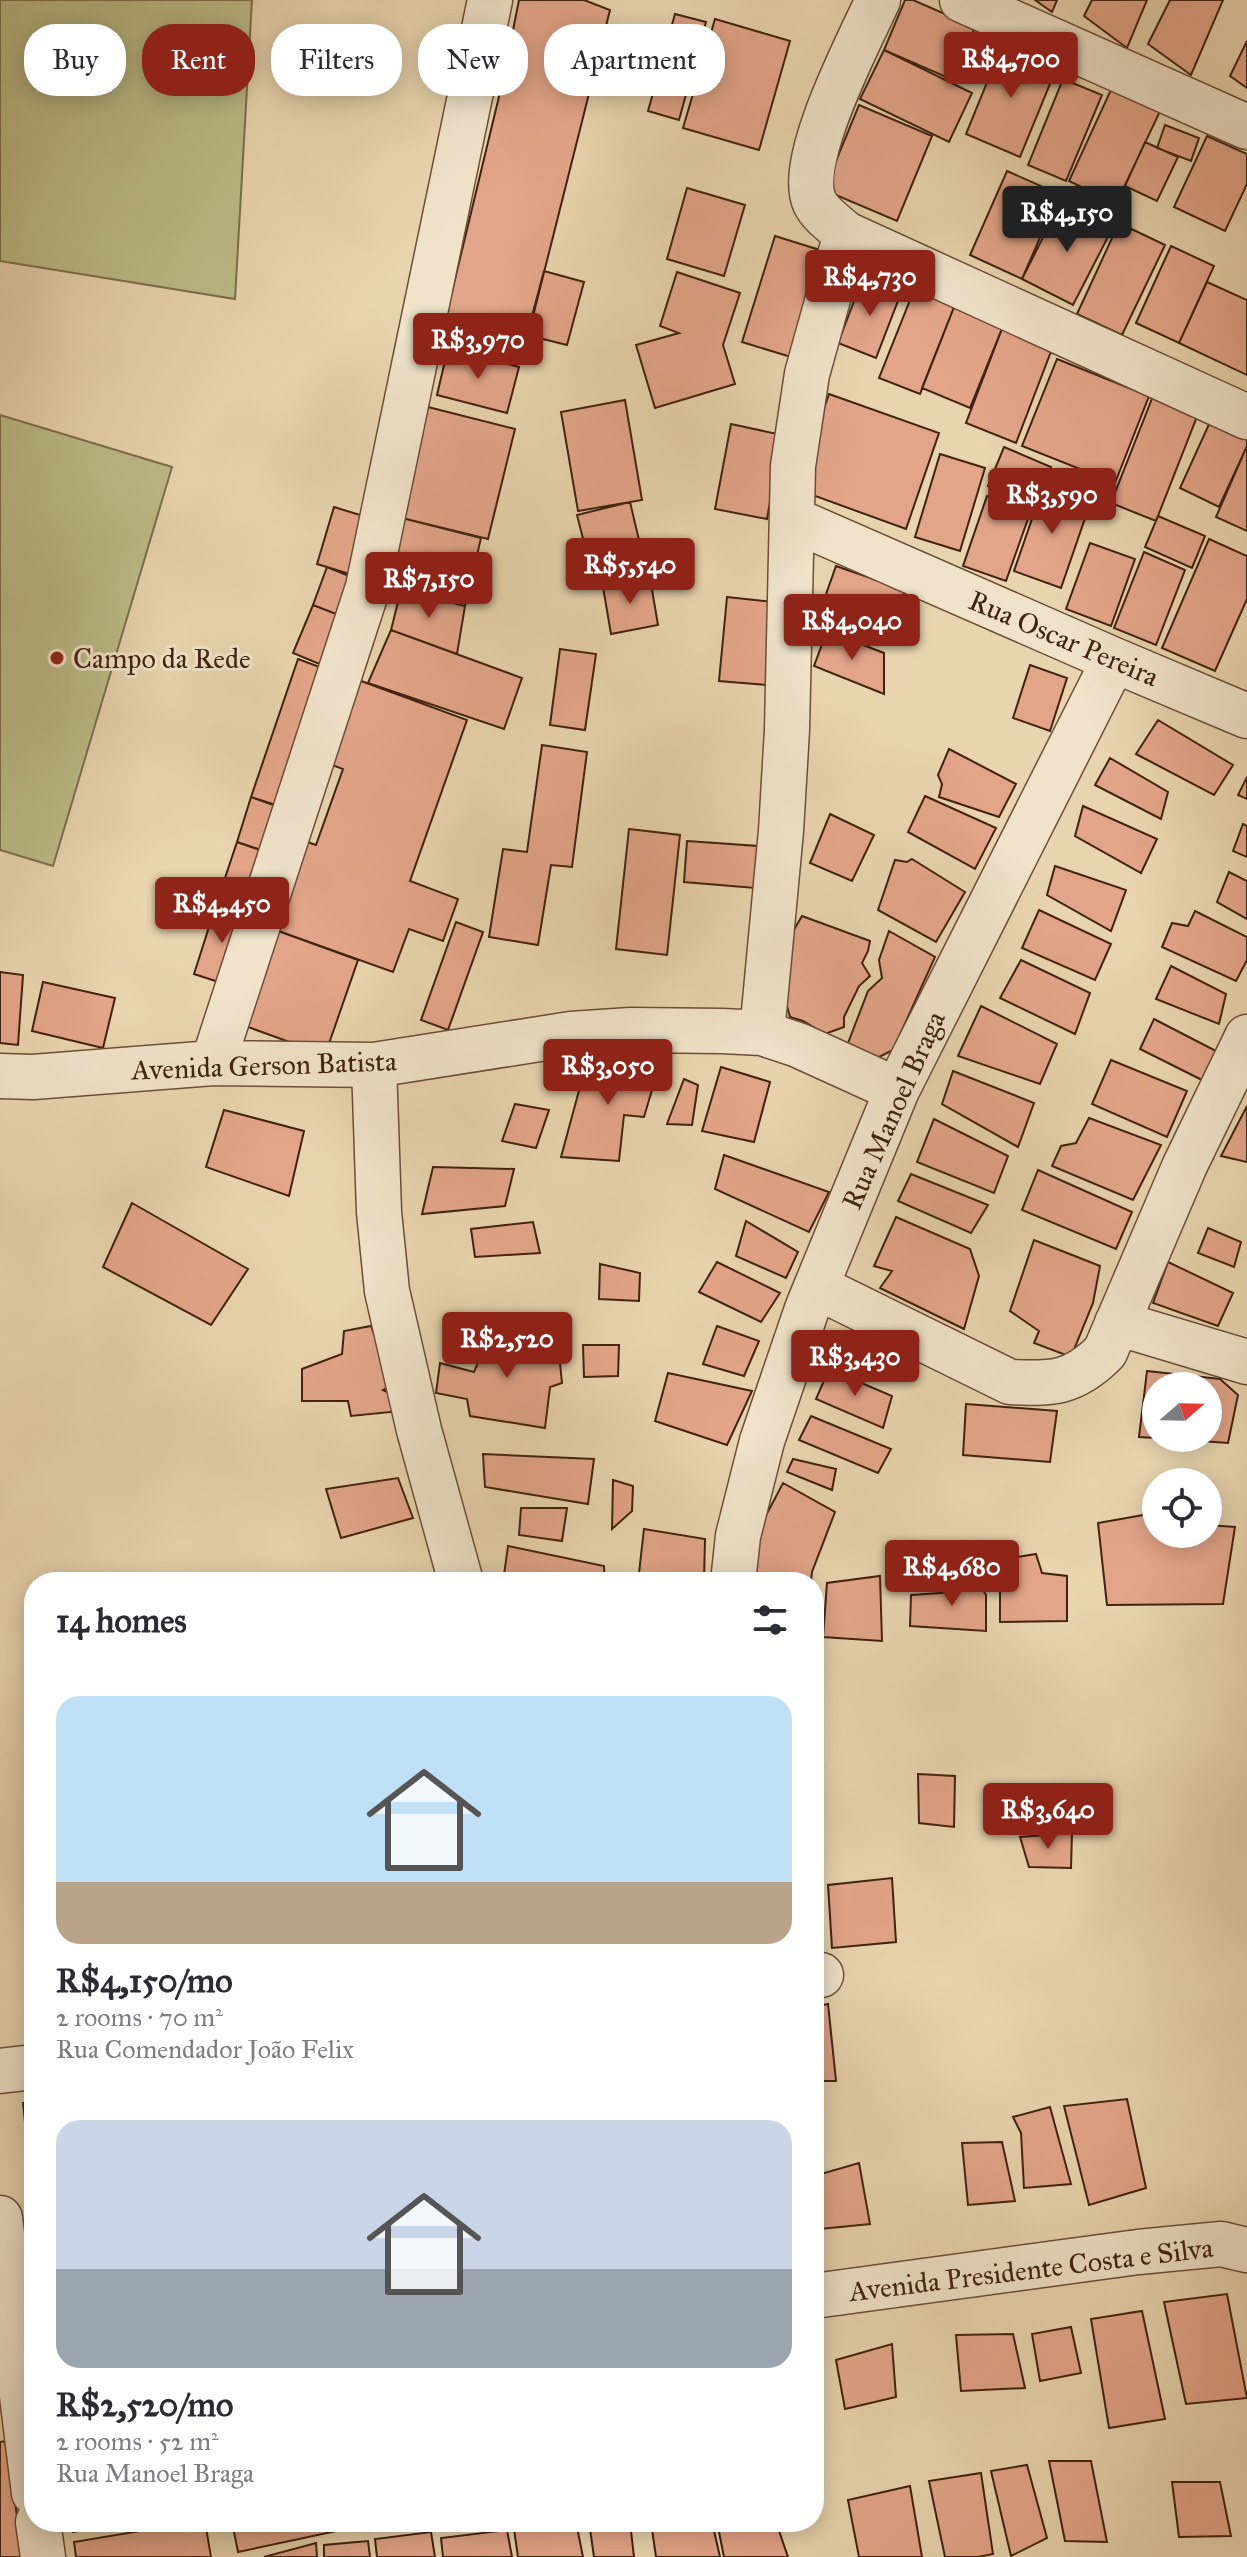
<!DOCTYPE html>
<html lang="en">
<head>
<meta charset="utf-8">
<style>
  :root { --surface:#fff; --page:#f2f2f3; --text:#2b2b33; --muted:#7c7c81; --accent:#8f2418 }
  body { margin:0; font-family:"IM FELL Great Primer",serif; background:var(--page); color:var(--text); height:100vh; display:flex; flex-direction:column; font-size:30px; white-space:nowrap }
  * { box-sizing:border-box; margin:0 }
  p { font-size:26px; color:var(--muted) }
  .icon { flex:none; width:44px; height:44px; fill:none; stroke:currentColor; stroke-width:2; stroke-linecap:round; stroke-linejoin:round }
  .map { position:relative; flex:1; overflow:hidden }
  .sheet { position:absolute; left:24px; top:1572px; width:800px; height:960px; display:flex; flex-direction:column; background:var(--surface); border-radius:32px; box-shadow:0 4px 20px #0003 }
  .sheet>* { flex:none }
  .banner { position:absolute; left:24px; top:24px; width:800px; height:72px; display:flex; gap:16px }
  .needle { width:52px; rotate:70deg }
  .fabs { position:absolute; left:1142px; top:1372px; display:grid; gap:16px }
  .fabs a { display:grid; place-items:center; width:80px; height:80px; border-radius:50%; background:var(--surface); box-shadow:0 4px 20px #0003; font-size:40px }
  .price { position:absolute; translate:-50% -68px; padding:0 18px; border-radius:8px; background:var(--accent); color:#fff; font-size:26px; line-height:52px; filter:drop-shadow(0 2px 4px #0008) }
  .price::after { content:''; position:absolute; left:50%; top:48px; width:24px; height:18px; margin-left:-12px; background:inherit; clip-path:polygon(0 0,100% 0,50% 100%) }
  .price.current { background:#222; color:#fff }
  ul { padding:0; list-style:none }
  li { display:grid; align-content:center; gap:16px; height:424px; padding:0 32px }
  li span { display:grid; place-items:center; height:248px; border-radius:24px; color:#555 }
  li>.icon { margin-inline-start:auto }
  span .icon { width:144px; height:144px; fill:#fffc; stroke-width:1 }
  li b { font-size:34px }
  h2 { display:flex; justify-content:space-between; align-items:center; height:96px; padding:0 32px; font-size:34px }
  .chip { padding:0 28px; border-radius:32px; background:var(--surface); box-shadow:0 4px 20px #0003; font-size:28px; line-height:72px }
  .chip.current { background:var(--accent); color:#fff }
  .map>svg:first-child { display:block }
  .green { fill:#bbbb87; stroke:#7e6e4c; stroke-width:2 }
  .building { fill:#e3a589; stroke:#422210; stroke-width:2 }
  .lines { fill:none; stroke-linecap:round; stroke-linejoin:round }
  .minor-casing { stroke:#6c4e38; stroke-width:47 }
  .minor { stroke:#f0e3ca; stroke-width:44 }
  .poi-dot { fill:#8f2418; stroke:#f0e3ca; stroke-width:3 }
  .labels { text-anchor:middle; stroke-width:6; stroke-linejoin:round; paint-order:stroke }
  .street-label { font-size:28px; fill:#422210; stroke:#f0e3ca }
  .poi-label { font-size:28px; fill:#422210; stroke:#f0e3ca; text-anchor:start }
</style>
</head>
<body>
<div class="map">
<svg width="1247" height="2557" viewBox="0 0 1247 2557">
  <rect width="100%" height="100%" fill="#e8d4ae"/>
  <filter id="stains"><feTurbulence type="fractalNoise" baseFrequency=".0025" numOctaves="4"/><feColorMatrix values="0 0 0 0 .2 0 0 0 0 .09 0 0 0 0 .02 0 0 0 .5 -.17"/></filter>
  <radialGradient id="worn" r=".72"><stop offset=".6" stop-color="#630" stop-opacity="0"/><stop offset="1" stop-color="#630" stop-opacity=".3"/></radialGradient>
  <path class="green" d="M0,0h252l-17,299 -235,-38z
    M0,415l172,52 -119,399 -53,-16z"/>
  <path class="building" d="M519,0h65l26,10 -86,342 -81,-23 60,-249z
    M905,0h8l62,27 -22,53 -69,-30z
    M1035,0h22l-5,12z
    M1092,0h55l-20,48 -43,-32z
    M1170,0h53l-32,75 -43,-31z
    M675,14l31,8 -27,98 -31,-9z
    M715,19l75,22 -31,109 -76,-22z
    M1247,41v47l-17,-12z
    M1003,43l54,24 -37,90 -54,-23z
    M884,50l88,43 -23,49 -89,-43z
    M1063,79l39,16 -36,86 -38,-16z
    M1115,81l48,24 -47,99 -47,-23z
    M859,105l73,31 -35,85 -73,-31z
    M1165,125l34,13 -8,23 -34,-13z
    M1207,136l40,18v30l-22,47 -51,-24z
    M1145,142l33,15 -21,44 -32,-15z
    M1007,171l52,23 -37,85 -52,-24z
    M687,188l58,17 -21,71 -57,-17z
    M1061,202l51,27 -39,76 -51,-26z
    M1119,223l46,22 -43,90 -45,-21z
    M775,236l48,15 -32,106 -49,-15z
    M1171,246l43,20 -35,77 -43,-20z
    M544,271l40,11 -17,63 -40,-10z
    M677,272l63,21 -17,52 12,39 -80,24 -19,-63 43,-12 -19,-7z
    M863,278l38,15 -25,65 -38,-15z
    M1207,282l40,18v75l-68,-32z
    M916,285l40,17 -36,92 -41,-16z
    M956,302l49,19 -35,87 -48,-20z
    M1005,321l50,20 -39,102 -50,-20z
    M448,348l71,19 -12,46 -70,-18z
    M1057,359l92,37 -34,87 -93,-37z
    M829,394l110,39 -33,96 -110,-40z
    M1153,396l45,18 -42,107 -45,-18z
    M625,400l17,100 -64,11 -17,-99z
    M428,407l87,22 -27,110 -86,-21z
    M1210,422l37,17v7l-28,61 -39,-19z
    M731,424l51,11 -15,84 -52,-10z
    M1247,446v85l-31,-14z
    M1004,447l47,20 -16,40 -47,-21z
    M940,454l45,14 -25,83 -45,-14z
    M1044,484l47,17 -30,87 -47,-17z
    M987,496l43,17 -24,68 -43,-15z
    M630,502l17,72 -52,12 -18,-71z
    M334,507l39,12 -17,57 -39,-12z
    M1158,516l47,20 -13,32 -47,-21z
    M402,518l79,20 -16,68 -80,-20z
    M1209,539l38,17v43l-32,72 -53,-23z
    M1090,543l45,16 -24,67 -45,-17z
    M1144,552l41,18 -29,75 -42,-17z
    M836,566l69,24 -16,48 -70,-24z
    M327,567l37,15 -15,37 -36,-14z
    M650,578l8,47 -47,9 -8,-47z
    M401,590l64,16 -8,48 -66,-24z
    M727,597l46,5 -7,83 -47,-4z
    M313,605l36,14 -20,49 -36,-15z
    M391,630l131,48 -18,51 -136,-46z
    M827,631l57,22v41l-70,-28z
    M560,649l36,5 -11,76 -35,-5z
    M298,659l27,10 -46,137 -28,-9z
    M1030,665l37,13 -17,53 -37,-13z
    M353,678l114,42 -57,161 48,18 -15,42 -34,-12 -16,43 -123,-44 32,-88 14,5 27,-76 -19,-7z
    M1158,720l75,45 -19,30 -78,-41z
    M542,745l45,7 -15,115 -21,-2 -13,80 -49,-8 14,-88 24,3z
    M949,749l67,35 -17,33 -60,-20 3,-13 -4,-9z
    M1110,758l58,34 -7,27 -66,-34z
    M1247,777v22l-9,-4z
    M925,796l71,32 -21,41 -67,-37z
    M251,797l28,10 -16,44 -26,-9z
    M1083,806l74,33 -16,34 -66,-37z
    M830,814l44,21 -22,46 -42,-18z
    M1243,824l4,2v31l-14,-6z
    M629,829l51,6 -13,120 -51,-6z
    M687,841l71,5 -3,42 -71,-6z
    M237,842l33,11 -21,63 -33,-11z
    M912,859l53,33 -29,50 -58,-32 17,-50 12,2z
    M1055,866l71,24 -15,41 -64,-36z
    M1229,872l18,9v38l-30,-17z
    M216,905l33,11 -21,69 -34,-11z
    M1039,910l72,34 -16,36 -73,-32z
    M1195,911l52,26v23l-11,21 -74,-34 10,-24 16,3z
    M802,916l68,25 -2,10 -6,12 8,13 -11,10 -15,31v10l-19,7 -22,-13 -13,-4 -13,-47 11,-30z
    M456,922l27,10 -35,98 -27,-10z
    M270,928l88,32 -33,95 -88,-32z
    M889,931l46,26 -42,93 -20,10 -25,-17 20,-52 14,-13 -3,-18z
    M1021,960l69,33 -15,41 -75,-36z
    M1171,966l55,28 -7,30 -63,-25z
    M0,972l23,3 -5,70 -18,-2z
    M43,982l72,16 -12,50 -71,-17z
    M981,1006l76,38 -17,40 -82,-28z
    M1154,1019l62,32 -12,30 -64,-32z
    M1111,1060l76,31 -20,46 -75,-33z
    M587,1061l73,2 -16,54 -20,-2 -5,46 -58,-4z
    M721,1067l49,15 -16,60 -52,-11z
    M953,1071l81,32 -16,44 -76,-43z
    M684,1079l14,6 -6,40 -25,-1z
    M515,1104l34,6 -13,38 -34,-7z
    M1247,1106v56l-26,-6z
    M224,1110l80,21 -15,65 -83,-29z
    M1089,1118l72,27 -28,55 -81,-34 9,-20 15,-3z
    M934,1119l74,37 -14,37 -77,-31z
    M724,1155l105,37 -20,40 -94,-43z
    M433,1167l81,2 -9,37 -83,8z
    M1038,1170l94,42 -16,37 -94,-39z
    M911,1174l77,31 -17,28 -73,-32z
    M132,1203l116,66 -37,56 -108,-58z
    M896,1217l74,32 9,27 -15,53 -84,-41 12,-17 -18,-5z
    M746,1221l52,31 -12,26 -50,-22z
    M533,1222l7,31 -65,4 -4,-28z
    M1208,1228l33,14 -7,25 -36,-14z
    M1034,1240l66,26 -7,37 -22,54 -37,-14 5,-12 -29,-20z
    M717,1262l63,31 -19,29 -62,-30z
    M1168,1262l65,31 -15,33 -65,-23z
    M600,1264l40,9 -1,28 -40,-2z
    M371,1326l21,58 -9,6 13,6 5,15 -50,5 -3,-15h-46v-32l40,-15 2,-23z
    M717,1326l42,15 -15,35 -41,-12z
    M854,1330l51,20 -13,30 -47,-19z
    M491,1332l67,12 4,39 -12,4 -5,41 -75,-12 -3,-17 -31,-6 4,-30 34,9z
    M583,1345h36l-1,31 -34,1z
    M829,1369l63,27 -9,32 -67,-29z
    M1147,1371l73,8 18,16 -10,48 -69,-5h49v-52h-52v52l-17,-1z
    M668,1373l84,18 -25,54 -72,-24z
    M966,1404l91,7 -7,51 -87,-7z
    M811,1416l80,33 -13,24 -79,-33z
    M483,1454l111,5 -6,45 -103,-17z
    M793,1459l43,10 -4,21 -45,-18z
    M398,1478l15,40 -72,20 -15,-49z
    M613,1480l20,6 -1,25 -20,18z
    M783,1483l52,29 -23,60 -1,10h-62l1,-36z
    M1155,1493l1,41h52v-9l27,2 -12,77 -116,1 -9,-82 45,-8z
    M521,1508h46l-5,33 -43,-6z
    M644,1529l61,10 -1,43h-66z
    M508,1546l96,20 1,16h-102z
    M1036,1554l6,19 25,3v45l-67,1v-62z
    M417,1575l4,7h-23z
    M960,1575l18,6 8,14v36l-76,-5 1,-31 43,-3z
    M880,1576l2,65 -59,-4 4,-54z
    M918,1774l37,2 -1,51 -35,-4z
    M1072,1833l-1,35 -42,-1 -9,-30z
    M892,1878l4,64 -64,6 -4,-63z
    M828,2004l8,77h-22v-74z
    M1127,2099l19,89 -57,17 -25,-99z
    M34,2101v109l-11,-107z
    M1050,2107l21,77 -47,4 -3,-55 -8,-16z
    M1002,2142l13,59 -47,4 -6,-62z
    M859,2163l11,61 -50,5 -6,-53z
    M1227,2294l20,104 -61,6 -22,-102z
    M1142,2311l23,108 -56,9 -18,-109z
    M1071,2327l10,46 -41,8 -8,-47z
    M1013,2334l12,54 -64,3 -5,-56z
    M892,2344l4,53 -51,12 -9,-49z
    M6,2441l17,116h-23v-115z
    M1049,2461h42l16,81 -42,-1z
    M1027,2465l20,73 -36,18 -20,-85z
    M981,2473l12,81 -15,3h-33l-16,-76z
    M1172,2482h48l11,54 -52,1z
    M910,2486l12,71h-63l-11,-57z
    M71,2522h53l-51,10z
    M194,2522h11l6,35h-135l-2,-15z
    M232,2522h128v4l-122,26z
    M371,2522h64l-64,6z
    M576,2522l7,35h-65l-4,-28z
    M589,2522h41l4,35h-40z
    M651,2522h61l8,35h-64z
    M717,2522h59l12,35h-64z
    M507,2530l5,27h-69l-2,-19z
    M431,2532l4,25h-58l-2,-18z
    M368,2541l2,16h-46v-12z
    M316,2543l1,14h-53z"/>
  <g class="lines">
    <g class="minor-casing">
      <path id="minor" d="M878,0c-19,42 -83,162 -63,203 6,12 21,22 31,31l401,183
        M962,0l285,127
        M794,520l320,140 133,56
        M762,1033l19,-202 6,-101 6,-264 14,-92 39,-140
        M213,1063l155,-476 122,-587
        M374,1065l5,147 8,79 32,139 42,152
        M0,1076l33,1 180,-14 161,2 197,-31 60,-4 91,1 40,2 36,12 99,45
        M817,1287l193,95c43,2 63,2 95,-30l80,-187 62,-128
        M1117,1323l130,39
        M733,1582l5,-46 24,-95 45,-132 90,-219 217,-430
        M814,1976l7,-1
        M0,2071l34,-4
        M0,2218l34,275
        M814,2296l324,-44 83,-8 26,6
        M38,2522l5,35"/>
    </g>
    <use href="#minor" class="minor"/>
  </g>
  <circle class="poi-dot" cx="57" cy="658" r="8"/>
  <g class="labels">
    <g class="street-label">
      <text transform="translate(1064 638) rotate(23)" y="10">Rua Oscar Pereira</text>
      <text transform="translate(264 1065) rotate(-2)" y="10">Avenida Gerson Batista</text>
      <text transform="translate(893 1110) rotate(-66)" y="10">Rua Manoel Braga</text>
      <text transform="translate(1031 2269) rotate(-7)" y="10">Avenida Presidente Costa e Silva</text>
    </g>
    <g class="poi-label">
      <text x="73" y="668">Campo da Rede</text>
    </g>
  </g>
  <rect width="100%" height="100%" filter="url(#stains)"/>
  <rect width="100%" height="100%" fill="url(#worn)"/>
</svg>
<div class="fabs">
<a><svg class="needle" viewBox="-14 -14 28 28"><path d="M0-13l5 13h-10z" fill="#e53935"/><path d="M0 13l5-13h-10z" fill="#7c7c81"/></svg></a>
<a><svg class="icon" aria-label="locate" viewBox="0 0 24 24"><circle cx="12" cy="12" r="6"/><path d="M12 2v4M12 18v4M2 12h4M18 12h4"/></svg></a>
</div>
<b class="price" style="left:1011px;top:100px">R$4,700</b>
<b class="price current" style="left:1067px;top:254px">R$4,150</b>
<b class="price" style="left:870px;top:318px">R$4,730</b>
<b class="price" style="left:478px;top:381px">R$3,970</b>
<b class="price" style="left:1052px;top:536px">R$3,590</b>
<b class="price" style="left:630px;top:606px">R$5,540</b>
<b class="price" style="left:429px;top:620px">R$7,150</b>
<b class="price" style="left:852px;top:662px">R$4,040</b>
<b class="price" style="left:222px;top:945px">R$4,450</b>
<b class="price" style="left:608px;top:1107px">R$3,050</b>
<b class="price" style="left:507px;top:1380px">R$2,520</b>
<b class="price" style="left:855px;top:1398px">R$3,430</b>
<b class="price" style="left:952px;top:1608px">R$4,680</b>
<b class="price" style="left:1048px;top:1851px">R$3,640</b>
<div class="banner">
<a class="chip">Buy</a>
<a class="chip current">Rent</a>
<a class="chip">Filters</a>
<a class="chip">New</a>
<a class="chip">Apartment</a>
</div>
<section class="sheet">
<h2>14 homes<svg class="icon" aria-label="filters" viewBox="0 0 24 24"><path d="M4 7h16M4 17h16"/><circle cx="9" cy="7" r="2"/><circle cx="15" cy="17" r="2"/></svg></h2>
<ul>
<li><span style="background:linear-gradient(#bfe0f5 75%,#b9a48a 0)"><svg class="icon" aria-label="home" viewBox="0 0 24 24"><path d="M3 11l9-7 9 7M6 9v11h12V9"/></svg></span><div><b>R$4,150/mo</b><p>2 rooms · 70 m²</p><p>Rua Comendador João Felix</p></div></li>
<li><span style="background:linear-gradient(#c9d6e8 60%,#9aa5b1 0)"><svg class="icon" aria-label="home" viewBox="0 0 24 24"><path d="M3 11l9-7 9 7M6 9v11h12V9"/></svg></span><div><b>R$2,520/mo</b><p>2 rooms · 52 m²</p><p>Rua Manoel Braga</p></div></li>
</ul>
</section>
</div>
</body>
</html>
